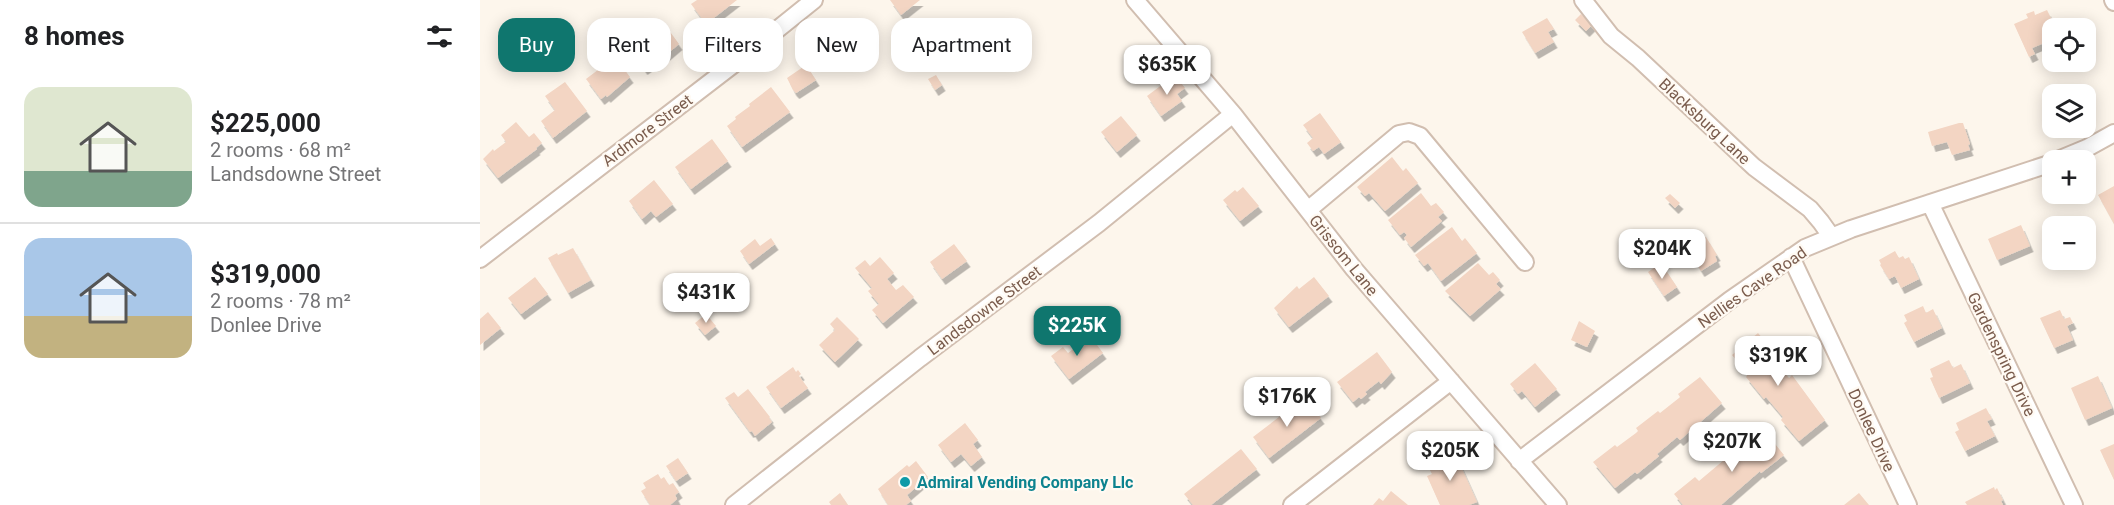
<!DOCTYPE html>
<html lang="en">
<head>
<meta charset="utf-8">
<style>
  :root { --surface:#fff; --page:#f2f2f2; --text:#202124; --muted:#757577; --line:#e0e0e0; --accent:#0f766e }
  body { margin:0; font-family:Roboto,sans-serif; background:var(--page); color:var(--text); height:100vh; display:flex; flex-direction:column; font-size:22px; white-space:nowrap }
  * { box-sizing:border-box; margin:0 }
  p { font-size:20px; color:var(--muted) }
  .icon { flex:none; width:33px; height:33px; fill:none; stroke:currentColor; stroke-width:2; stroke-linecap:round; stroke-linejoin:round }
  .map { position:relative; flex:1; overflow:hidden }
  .panel { display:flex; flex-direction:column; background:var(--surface); width:480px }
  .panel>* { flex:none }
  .hud { position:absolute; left:18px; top:18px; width:570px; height:54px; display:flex; gap:12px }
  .buttons { position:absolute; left:1562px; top:18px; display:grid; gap:12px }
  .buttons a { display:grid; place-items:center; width:54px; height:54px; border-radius:12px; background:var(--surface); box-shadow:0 3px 15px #0003; font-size:30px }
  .price { position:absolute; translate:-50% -51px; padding:0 14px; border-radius:12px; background:#fff; color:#222; font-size:20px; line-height:39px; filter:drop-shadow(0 2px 3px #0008) }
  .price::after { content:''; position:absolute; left:50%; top:36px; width:18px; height:14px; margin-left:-9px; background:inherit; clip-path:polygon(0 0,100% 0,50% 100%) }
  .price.selected { background:var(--accent); color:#fff }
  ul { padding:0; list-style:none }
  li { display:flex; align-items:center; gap:18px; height:150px; padding:0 24px }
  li+li { border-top:2px solid var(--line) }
  li span { display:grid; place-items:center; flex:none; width:168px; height:120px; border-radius:18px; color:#555 }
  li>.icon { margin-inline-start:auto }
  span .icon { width:72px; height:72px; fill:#fffc; stroke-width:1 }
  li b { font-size:26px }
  h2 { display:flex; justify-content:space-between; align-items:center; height:72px; padding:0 24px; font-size:26px }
  .chip { padding:0 21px; border-radius:18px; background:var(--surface); box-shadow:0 3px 15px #0003; font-size:21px; line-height:54px }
  .chip.selected { background:var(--accent); color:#fff }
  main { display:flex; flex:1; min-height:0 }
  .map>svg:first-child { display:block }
  .building { fill:#f3d5c3; filter:url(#shadow) }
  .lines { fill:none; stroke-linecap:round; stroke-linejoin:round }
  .minor-casing { stroke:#d1beb0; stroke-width:20 }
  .minor { stroke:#fff; stroke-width:16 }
  .culture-dot { fill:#0f9aa8; stroke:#fffaf3; stroke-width:2 }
  .labels { text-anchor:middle; stroke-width:4.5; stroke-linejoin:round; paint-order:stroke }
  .street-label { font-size:16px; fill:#7a5c4d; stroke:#fffaf3 }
  .culture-label { font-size:16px; font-weight:bold; fill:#0d838f; stroke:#fffaf3; text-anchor:start }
</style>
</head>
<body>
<main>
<section class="panel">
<h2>8 homes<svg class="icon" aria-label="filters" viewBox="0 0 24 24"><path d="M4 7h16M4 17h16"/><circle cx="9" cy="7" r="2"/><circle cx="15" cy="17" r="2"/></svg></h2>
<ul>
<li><span style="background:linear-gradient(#dfe7d0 70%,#7fa58c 0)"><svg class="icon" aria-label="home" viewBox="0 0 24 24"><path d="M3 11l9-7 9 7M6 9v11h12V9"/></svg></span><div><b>$225,000</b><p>2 rooms · 68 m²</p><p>Landsdowne Street</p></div></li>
<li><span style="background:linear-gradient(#a9c7e8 65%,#c2b280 0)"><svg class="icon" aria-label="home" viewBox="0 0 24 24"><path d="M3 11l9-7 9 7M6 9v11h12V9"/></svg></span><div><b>$319,000</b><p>2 rooms · 78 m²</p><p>Donlee Drive</p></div></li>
</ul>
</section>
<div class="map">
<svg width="1634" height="505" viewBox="0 0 1634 505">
  <defs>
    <filter id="shadow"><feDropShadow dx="3.5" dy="6" stdDeviation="0" flood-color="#0004"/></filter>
  </defs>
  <rect width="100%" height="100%" fill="#fdf6ec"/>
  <path class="building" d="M217,0h40l-31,24 -15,-20z
    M410,0h30l-19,15z
    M1567,10l9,18h-4v3l-7,3 4,7 -17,7 3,6 -6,3 -15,-33 14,-6 -2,-4 8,-3 1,4z
    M1101,14l11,11 -6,6 -11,-11z
    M1067,18l7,11 -6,3 6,10 -19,11 -13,-21z
    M185,25l14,19 -20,17 -2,-1 -13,9 -14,-19z
    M363,38l10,15 -20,13 -5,-5 1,-1 -5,-9z
    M135,57l15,20 -23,20 -1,-2 -5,4 -15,-20z
    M326,65l10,15 -20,13 -3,-3 -6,-12z
    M456,75l6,10 -7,5 -7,-11z
    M695,75l10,13 -8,6 5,7 -21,15 -14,-20z
    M85,82l22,29 -34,27 -12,-17 14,-11 -10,-14z
    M291,87l19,25 -48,35 -15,-21 9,-7 -1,-2 15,-11 -1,-2z
    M840,113l21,29 -17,12 -5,-7 -6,4 -6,-8 6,-5 -10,-13z
    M641,116l16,19 -20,17 -16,-20z
    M36,122l13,15 5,-4 8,10 -6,5 1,1 -39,29 -15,-19 10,-10 1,2 12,-9 -5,-7z
    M1479,123h4l7,21 -2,1 2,5 -18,5 -5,-13 -15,4 -4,-14z
    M232,139l16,22 -37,28 -16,-22z
    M912,157l11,14 3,-3 12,15 -33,28 -16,-18 -4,3 -8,-9z
    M174,180l19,24 -17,13 -5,-6 -9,8 -13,-18z
    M1634,186v38l-16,-29z
    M763,187l16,19 -19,15 -17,-21 12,-10 2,2z
    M941,193l10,13 5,-3 8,9 -6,5 4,4 -31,26 -7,-9 3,-3 -3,-3 -4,3 -12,-15z
    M1190,194l10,9 -5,5 -10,-10z
    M1541,225l9,21 -33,14 -9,-21z
    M972,227l10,14 3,-3 12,15 -36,28 -13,-18 -4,3 -9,-11z
    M1226,237l11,18 -2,1 2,5 -16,10 -14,-23z
    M291,238l4,6 -26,20 -9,-13 15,-12 5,7z
    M474,244l13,17 -25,18 -12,-17z
    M93,248l18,32 -23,13 -20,-35 9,-5 1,2z
    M1415,251l4,7 4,-2 2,3 4,-2 10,22 -18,9 -6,-12 -6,3 -9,-14 1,-1 -2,-4z
    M400,257l14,16 -7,6 9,11 7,-5 11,12 -31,26 -11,-13 7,-6 -11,-13 4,-3 -17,-20 10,-8 5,6z
    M998,263l11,12 4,-3 7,8 -4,4 5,5 -31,27 -25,-25z
    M1181,263l16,24 -13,9 -16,-24z
    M55,277l13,17 -27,20 -13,-16z
    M834,277l15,19 -40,31 -15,-19 23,-22 2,3z
    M1443,306l3,7 7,-4 9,19 -28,14 -10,-19 3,-2 -3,-6z
    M1580,310l4,9 6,-2 3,6 -6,3 6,14 -19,8 -14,-30z
    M8,312l13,16 -21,17v-26z
    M226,314l10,12 -11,9 -10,-12z
    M357,317l22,22 -24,23 -16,-17 16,-15 -5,-6z
    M1099,321l16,10 -8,16 -16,-7z
    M608,333l15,20 -34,26 -18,-23 12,-9 5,6 14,-11 -2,-2z
    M1278,333l18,21 -4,3 17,21 3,-3 33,45 -26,21 -18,-21 2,-3 -17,-20 -2,2 -18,-22 2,-3 -16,-19z
    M897,352l15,20 -11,12 -2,-3 -14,11 2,2 -6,5 -2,-2 -6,5 -16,-20z
    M1469,360l4,8 8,-4 9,19 -31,15 -9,-20 3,-1 -3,-8z
    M1055,363l22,26 -22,18 -13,-16 -4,3 -8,-10z
    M313,367l3,5 2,-2 3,4 -2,2 9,12 -27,20 -15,-21z
    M1618,376l14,32 -27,12 -14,-32z
    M1220,377l22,26 -42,37 -3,-3 -20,17 2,2 -22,18 -2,-2 -20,16 -22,-26 22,-17 2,2 19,-14 2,-2 -2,-3 22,-17 2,2 19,-15 1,-1 -2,-3z
    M268,389l22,28 -1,1 3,4 -17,14 -3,-5 -2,1 -25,-34 9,-6 4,5z
    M825,397l16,21 -52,40 -16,-21z
    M1506,408l6,11 -5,2 8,15 -30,15 -10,-19 4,-2 -3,-7z
    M485,423l13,17 -5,4 9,13 -11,9 -10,-12 -10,8 -13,-17z
    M1282,428l22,27 -23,18 -1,-2 -39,34h-38l-9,-11 21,-17 4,4z
    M1634,444v36l-14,-30z
    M761,449l16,20 -46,36h-18l-9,-11z
    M969,451l5,13 5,-2 18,40 -8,3h-29l-13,-29 5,-2 -6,-12z
    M198,458l10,15 -12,8 -10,-15z
    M436,461l12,16 -21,18 4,6 -5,4h-18l-10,-16 29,-24 2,2z
    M178,474l3,5 3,-2 5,8 4,-2 6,9 -4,3 2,4 -7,6h-20l-9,-14 5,-3 -3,-5z
    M1514,487l1,3 2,-2 6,12 -2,1 2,4h-36l-2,-3z
    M911,491l17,14h-35l6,-7 4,3z
    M360,493l8,12h-17l-2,-3z
    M1379,493l10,12h-25z"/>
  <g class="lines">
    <g class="minor-casing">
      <path id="minor" d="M655,0l98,114 121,155 204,236
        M1103,0l28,36 27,22 116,109 56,42 11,13 10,14
        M1633,0l1,2
        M1578,160l29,-12 27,-15
        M1450,203l144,302
        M828,210l91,-76 10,-2 11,4 105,126
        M1311,257l117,248
        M0,259l263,-202 71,-57
        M1039,461l211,-161 75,-52 46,-19 201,-66
        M254,505l186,-147 179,-135 134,-109
        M812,505l159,-124"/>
    </g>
    <use href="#minor" class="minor"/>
  </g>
  <circle class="culture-dot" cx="425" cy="482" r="6"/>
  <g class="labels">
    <g class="street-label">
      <text transform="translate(1225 121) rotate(43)" y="6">Blacksburg Lane</text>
      <text transform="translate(167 130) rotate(-37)" y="6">Ardmore Street</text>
      <text transform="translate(864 255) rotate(51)" y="6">Grissom Lane</text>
      <text transform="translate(1272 287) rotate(-35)" y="6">Nellies Cave Road</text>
      <text transform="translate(504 310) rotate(-37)" y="6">Landsdowne Street</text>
      <text transform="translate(1522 354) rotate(64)" y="6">Gardenspring Drive</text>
      <text transform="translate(1392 430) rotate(65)" y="6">Donlee Drive</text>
    </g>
    <g class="culture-label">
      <text x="437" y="488">Admiral Vending Company Llc</text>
    </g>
  </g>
</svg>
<div class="buttons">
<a><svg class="icon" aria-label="locate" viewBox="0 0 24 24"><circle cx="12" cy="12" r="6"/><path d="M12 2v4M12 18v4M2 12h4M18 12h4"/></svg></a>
<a><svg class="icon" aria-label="layers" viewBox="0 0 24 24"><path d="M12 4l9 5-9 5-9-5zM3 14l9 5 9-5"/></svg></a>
<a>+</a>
<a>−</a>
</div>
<b class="price" style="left:687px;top:96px">$635K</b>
<b class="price" style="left:1182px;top:280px">$204K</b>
<b class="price" style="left:226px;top:324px">$431K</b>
<b class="price selected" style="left:597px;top:357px">$225K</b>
<b class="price" style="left:1298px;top:387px">$319K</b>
<b class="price" style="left:807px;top:428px">$176K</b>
<b class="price" style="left:1252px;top:473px">$207K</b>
<b class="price" style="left:970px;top:482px">$205K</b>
<div class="hud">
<a class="chip selected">Buy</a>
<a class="chip">Rent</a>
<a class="chip">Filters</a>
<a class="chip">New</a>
<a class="chip">Apartment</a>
</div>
</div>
</main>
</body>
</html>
